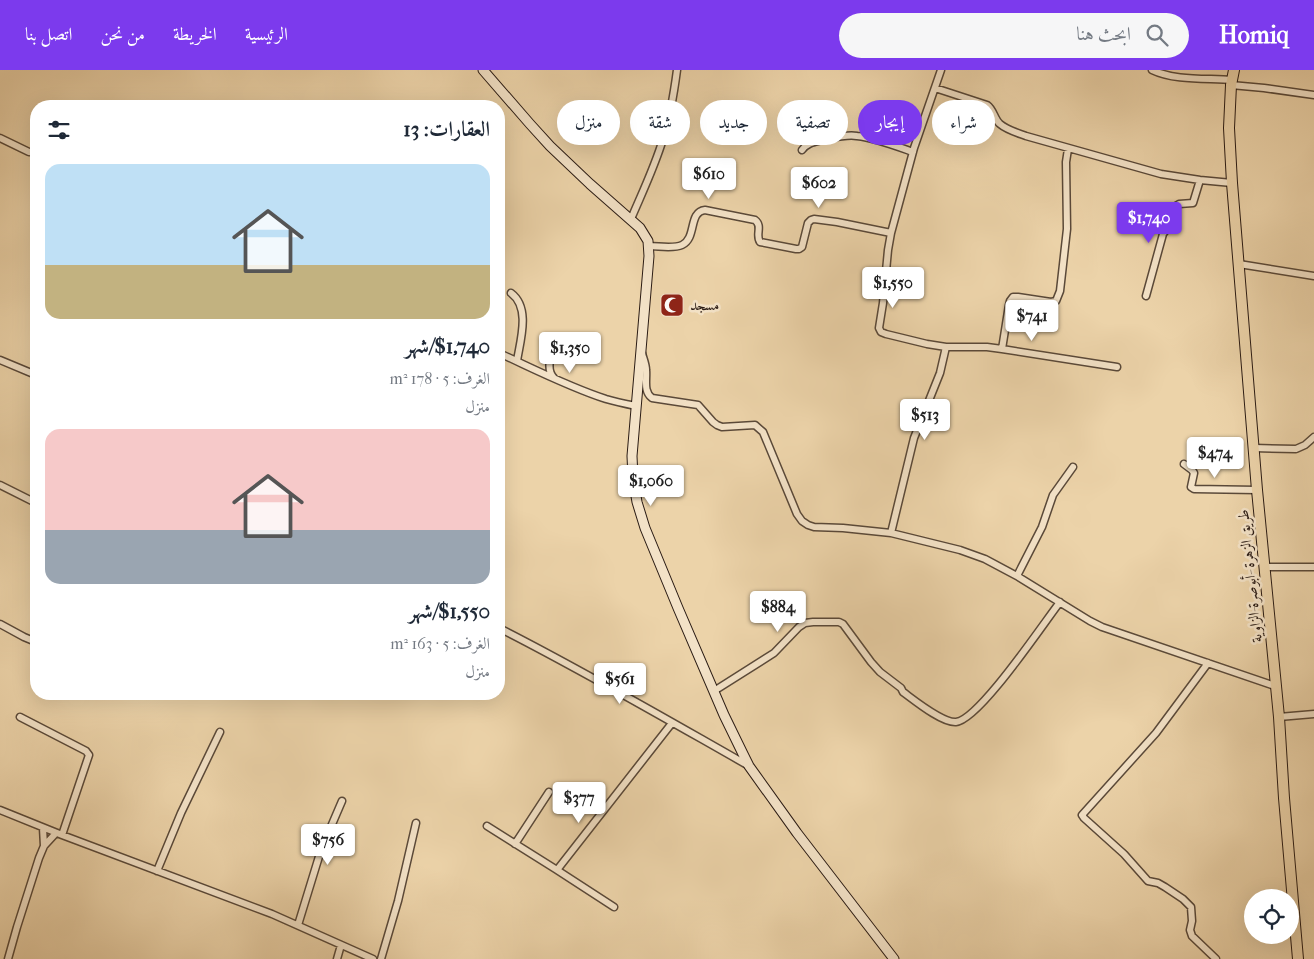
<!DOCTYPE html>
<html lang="ar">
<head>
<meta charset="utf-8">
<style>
  :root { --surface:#fff; --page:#f6f6f7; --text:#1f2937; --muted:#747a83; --accent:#7c3aed }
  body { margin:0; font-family:"IM FELL French Canon",Amiri,serif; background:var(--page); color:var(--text); direction:rtl; height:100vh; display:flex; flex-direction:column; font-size:19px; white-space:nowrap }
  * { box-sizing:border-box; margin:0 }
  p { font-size:16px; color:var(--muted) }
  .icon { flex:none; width:28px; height:28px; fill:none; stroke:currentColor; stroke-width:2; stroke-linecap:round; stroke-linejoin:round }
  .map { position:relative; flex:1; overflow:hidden; direction:ltr }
  .panel { position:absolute; left:30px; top:30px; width:475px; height:600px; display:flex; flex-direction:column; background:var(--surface); border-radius:20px; box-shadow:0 5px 20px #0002; direction:rtl }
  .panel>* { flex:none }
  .banner { position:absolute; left:520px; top:30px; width:475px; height:45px; direction:rtl; display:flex; gap:10px }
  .controls { position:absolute; left:1244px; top:819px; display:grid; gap:10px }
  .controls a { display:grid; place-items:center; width:55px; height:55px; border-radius:50%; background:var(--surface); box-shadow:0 5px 20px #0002; font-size:25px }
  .price { position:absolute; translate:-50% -42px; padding:0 11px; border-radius:5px; background:#fff; color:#222; font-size:16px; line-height:32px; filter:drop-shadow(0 1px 2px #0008) }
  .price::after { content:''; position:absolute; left:50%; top:30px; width:15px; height:11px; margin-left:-8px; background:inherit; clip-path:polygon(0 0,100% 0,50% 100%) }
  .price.current { background:var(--accent); color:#fff }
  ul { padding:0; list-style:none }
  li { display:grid; align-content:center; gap:10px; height:265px; padding:0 15px }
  li span { display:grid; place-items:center; height:155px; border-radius:15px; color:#555 }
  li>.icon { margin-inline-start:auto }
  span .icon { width:90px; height:90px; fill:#fffc; stroke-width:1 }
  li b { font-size:21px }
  h2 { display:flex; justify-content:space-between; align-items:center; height:60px; padding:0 15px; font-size:21px }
  .tag { padding:0 18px; border-radius:22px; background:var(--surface); box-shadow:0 5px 20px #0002; font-size:18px; line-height:45px }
  .tag.current { background:var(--accent); color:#fff }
  header { display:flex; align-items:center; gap:30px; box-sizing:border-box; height:70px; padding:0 25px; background:var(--accent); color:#fff }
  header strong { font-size:24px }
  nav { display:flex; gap:28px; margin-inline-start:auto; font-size:18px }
  .search { width:350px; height:45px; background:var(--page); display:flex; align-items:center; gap:12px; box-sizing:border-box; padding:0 18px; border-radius:28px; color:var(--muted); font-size:19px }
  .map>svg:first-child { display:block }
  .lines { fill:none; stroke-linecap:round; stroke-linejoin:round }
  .minor-casing { stroke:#5a4939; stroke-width:9 }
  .secondary-casing { stroke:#2a1b14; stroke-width:11 }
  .primary-casing { stroke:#2a1b14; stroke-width:12 }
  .minor { stroke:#f3e2c7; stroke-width:6 }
  .secondary { stroke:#f3e2c7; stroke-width:9 }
  .primary { stroke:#ecd3a9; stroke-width:10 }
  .labels { text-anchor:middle; stroke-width:5; stroke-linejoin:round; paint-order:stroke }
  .poi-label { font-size:15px; fill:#2a1b14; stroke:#f3e2c7; text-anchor:start }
  .street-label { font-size:15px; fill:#2a1b14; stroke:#f3e2c7 }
</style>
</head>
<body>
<header>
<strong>Homiq</strong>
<div class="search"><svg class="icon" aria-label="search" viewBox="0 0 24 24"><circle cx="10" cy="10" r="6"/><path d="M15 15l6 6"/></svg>ابحث هنا</div>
<nav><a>الرئيسية</a><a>الخريطة</a><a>من نحن</a><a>اتصل بنا</a></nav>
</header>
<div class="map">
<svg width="1314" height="889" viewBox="0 0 1314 889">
  <rect width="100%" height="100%" fill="#ecd3a9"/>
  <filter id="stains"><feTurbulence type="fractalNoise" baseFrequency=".004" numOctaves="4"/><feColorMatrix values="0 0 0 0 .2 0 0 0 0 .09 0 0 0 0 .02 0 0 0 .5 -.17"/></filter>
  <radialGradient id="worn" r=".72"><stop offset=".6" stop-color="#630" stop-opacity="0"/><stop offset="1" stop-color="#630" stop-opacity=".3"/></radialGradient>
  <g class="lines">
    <g class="minor-casing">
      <path id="minor" d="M941,0l-27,78 -23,85 -3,17 -5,53 -4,25 2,4 5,2 41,10 19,3h41l15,2 115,18
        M1152,0c23,11 55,8 80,10
        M1231,15l33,3 50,7
        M935,18l52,17c7,5 7,14 13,19 7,6 18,9 26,12l135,38 39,6 32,3
        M0,68l29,14
        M802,80c5,-7 12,-8 20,-10 11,-2 24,-6 35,-4 18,2 39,10 56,16
        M631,149c11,-26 24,-53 32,-80 7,-22 11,-46 14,-69
        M649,176c10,0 24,3 33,-1 15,-7 6,-33 23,-35l50,10c8,6 0,15 5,22l36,7h3l3,-2 6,-24 3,-3 3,-1 23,3 54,11
        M1239,194l75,12
        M511,223c20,15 9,48 6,68
        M1146,226l17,-62 7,-9 4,-18 5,-3 14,-1 7,-23
        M1002,279l7,-44 1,-4 3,-4h5l33,5 5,-1 4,-10 7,-62 -1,-67 2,-13
        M499,283c35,16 70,34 107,46 10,3 20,5 30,7
        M642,283c1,5 4,11 4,17 1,10 -3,21 6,28l46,7 15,17 4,3 5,2 33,-2 8,7 34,82 5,7 6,4 6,2 29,1 48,5 69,17 25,9 32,17 73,45 12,6 173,59
        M0,290l36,15
        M554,308c-10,-10 -1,-27 3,-39
        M1254,378l42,1 9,-4 9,-8
        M1184,394l8,6 2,3 -3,14 3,2 63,1
        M0,415l36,18
        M891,463l23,-95 26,-65 6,-26
        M1265,497h49
        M1017,506l25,-49 11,-32 20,-28
        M0,554l24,13 12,5
        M499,558c85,43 167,91 250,138
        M1208,593l-52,70 -74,82 2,3 40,36 24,27 10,2 7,4 18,12 8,8 1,14 -2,9 2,6 24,23
        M714,621l60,-38 25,-26 6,-4 8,-1h26l4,2 28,38 9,10 21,16 2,4c11,8 39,31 53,30 23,-2 87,-98 104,-120
        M20,647l66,34 3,4 -27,80
        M1279,647l35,-3
        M0,740l62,25 210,79 101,45
        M487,756l70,44
        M43,758l1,18
        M515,774l34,-52
        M157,801l24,-58 39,-81
        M614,837l-57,-37 115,-147
        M298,855l23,-75 21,-49
        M8,889l9,-32 22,-69 5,-12 12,-13
        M337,889l4,-14
        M381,889l17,-58 18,-78"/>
    </g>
    <g class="secondary-casing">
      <path id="secondary" d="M483,0l47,54 20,22 40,38 50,44 8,13 1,15 -17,200 1,22 4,24 8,26 33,80 46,107 19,39 6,12 48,67 97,126"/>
    </g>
    <g class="primary-casing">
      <path id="primary" d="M1234,0l-3,15 -2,43 3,55 25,307 22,227 5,81 14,161"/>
    </g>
    <use href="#minor" class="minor"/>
    <use href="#secondary" class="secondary"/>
    <use href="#primary" class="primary"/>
  </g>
  <defs>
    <g id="mosque-square" transform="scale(1.25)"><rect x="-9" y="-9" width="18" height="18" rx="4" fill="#8f2418" stroke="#f3e2c7"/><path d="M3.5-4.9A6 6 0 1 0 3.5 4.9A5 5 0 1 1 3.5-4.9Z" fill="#fff"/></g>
  </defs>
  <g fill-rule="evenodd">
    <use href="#mosque-square" x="672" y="235"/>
  </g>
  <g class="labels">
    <g class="poi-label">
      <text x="690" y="240">مسجد</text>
    </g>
    <g class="street-label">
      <text transform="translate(1250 506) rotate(-96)" y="5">طريق الزهرة -أبوصرة-الزاوية</text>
    </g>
  </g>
  <rect width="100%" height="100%" filter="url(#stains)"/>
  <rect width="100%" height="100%" fill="url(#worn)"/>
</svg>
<div class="controls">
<a><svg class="icon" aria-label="locate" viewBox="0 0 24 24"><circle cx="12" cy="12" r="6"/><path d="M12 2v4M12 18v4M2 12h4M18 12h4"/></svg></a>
</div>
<b class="price" style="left:709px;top:130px">$610</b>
<b class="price" style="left:819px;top:139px">$602</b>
<b class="price current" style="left:1149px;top:174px">$1,740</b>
<b class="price" style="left:893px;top:239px">$1,550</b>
<b class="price" style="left:1032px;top:272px">$741</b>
<b class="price" style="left:570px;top:304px">$1,350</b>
<b class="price" style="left:925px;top:371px">$513</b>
<b class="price" style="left:1215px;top:409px">$474</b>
<b class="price" style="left:651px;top:437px">$1,060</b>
<b class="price" style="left:778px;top:563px">$884</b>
<b class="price" style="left:620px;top:635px">$561</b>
<b class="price" style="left:579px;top:754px">$377</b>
<b class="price" style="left:328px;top:796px">$756</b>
<div class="banner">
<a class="tag">شراء</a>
<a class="tag current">إيجار</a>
<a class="tag">تصفية</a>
<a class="tag">جديد</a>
<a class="tag">شقة</a>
<a class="tag">منزل</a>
</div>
<section class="panel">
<h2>العقارات: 13<svg class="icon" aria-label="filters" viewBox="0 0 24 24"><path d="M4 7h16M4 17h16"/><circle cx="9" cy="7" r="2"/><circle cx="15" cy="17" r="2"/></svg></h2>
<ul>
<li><span style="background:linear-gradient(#bfe0f5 65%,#c2b280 0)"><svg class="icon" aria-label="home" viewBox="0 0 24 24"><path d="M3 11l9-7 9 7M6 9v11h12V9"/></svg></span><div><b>$1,740/شهر</b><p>الغرف: 5 · 178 m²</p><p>منزل</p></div></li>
<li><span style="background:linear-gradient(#f6c9c9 65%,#9aa5b1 0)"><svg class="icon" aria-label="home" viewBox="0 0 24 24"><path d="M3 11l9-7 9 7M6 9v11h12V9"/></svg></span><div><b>$1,550/شهر</b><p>الغرف: 5 · 163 m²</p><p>منزل</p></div></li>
</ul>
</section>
</div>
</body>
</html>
